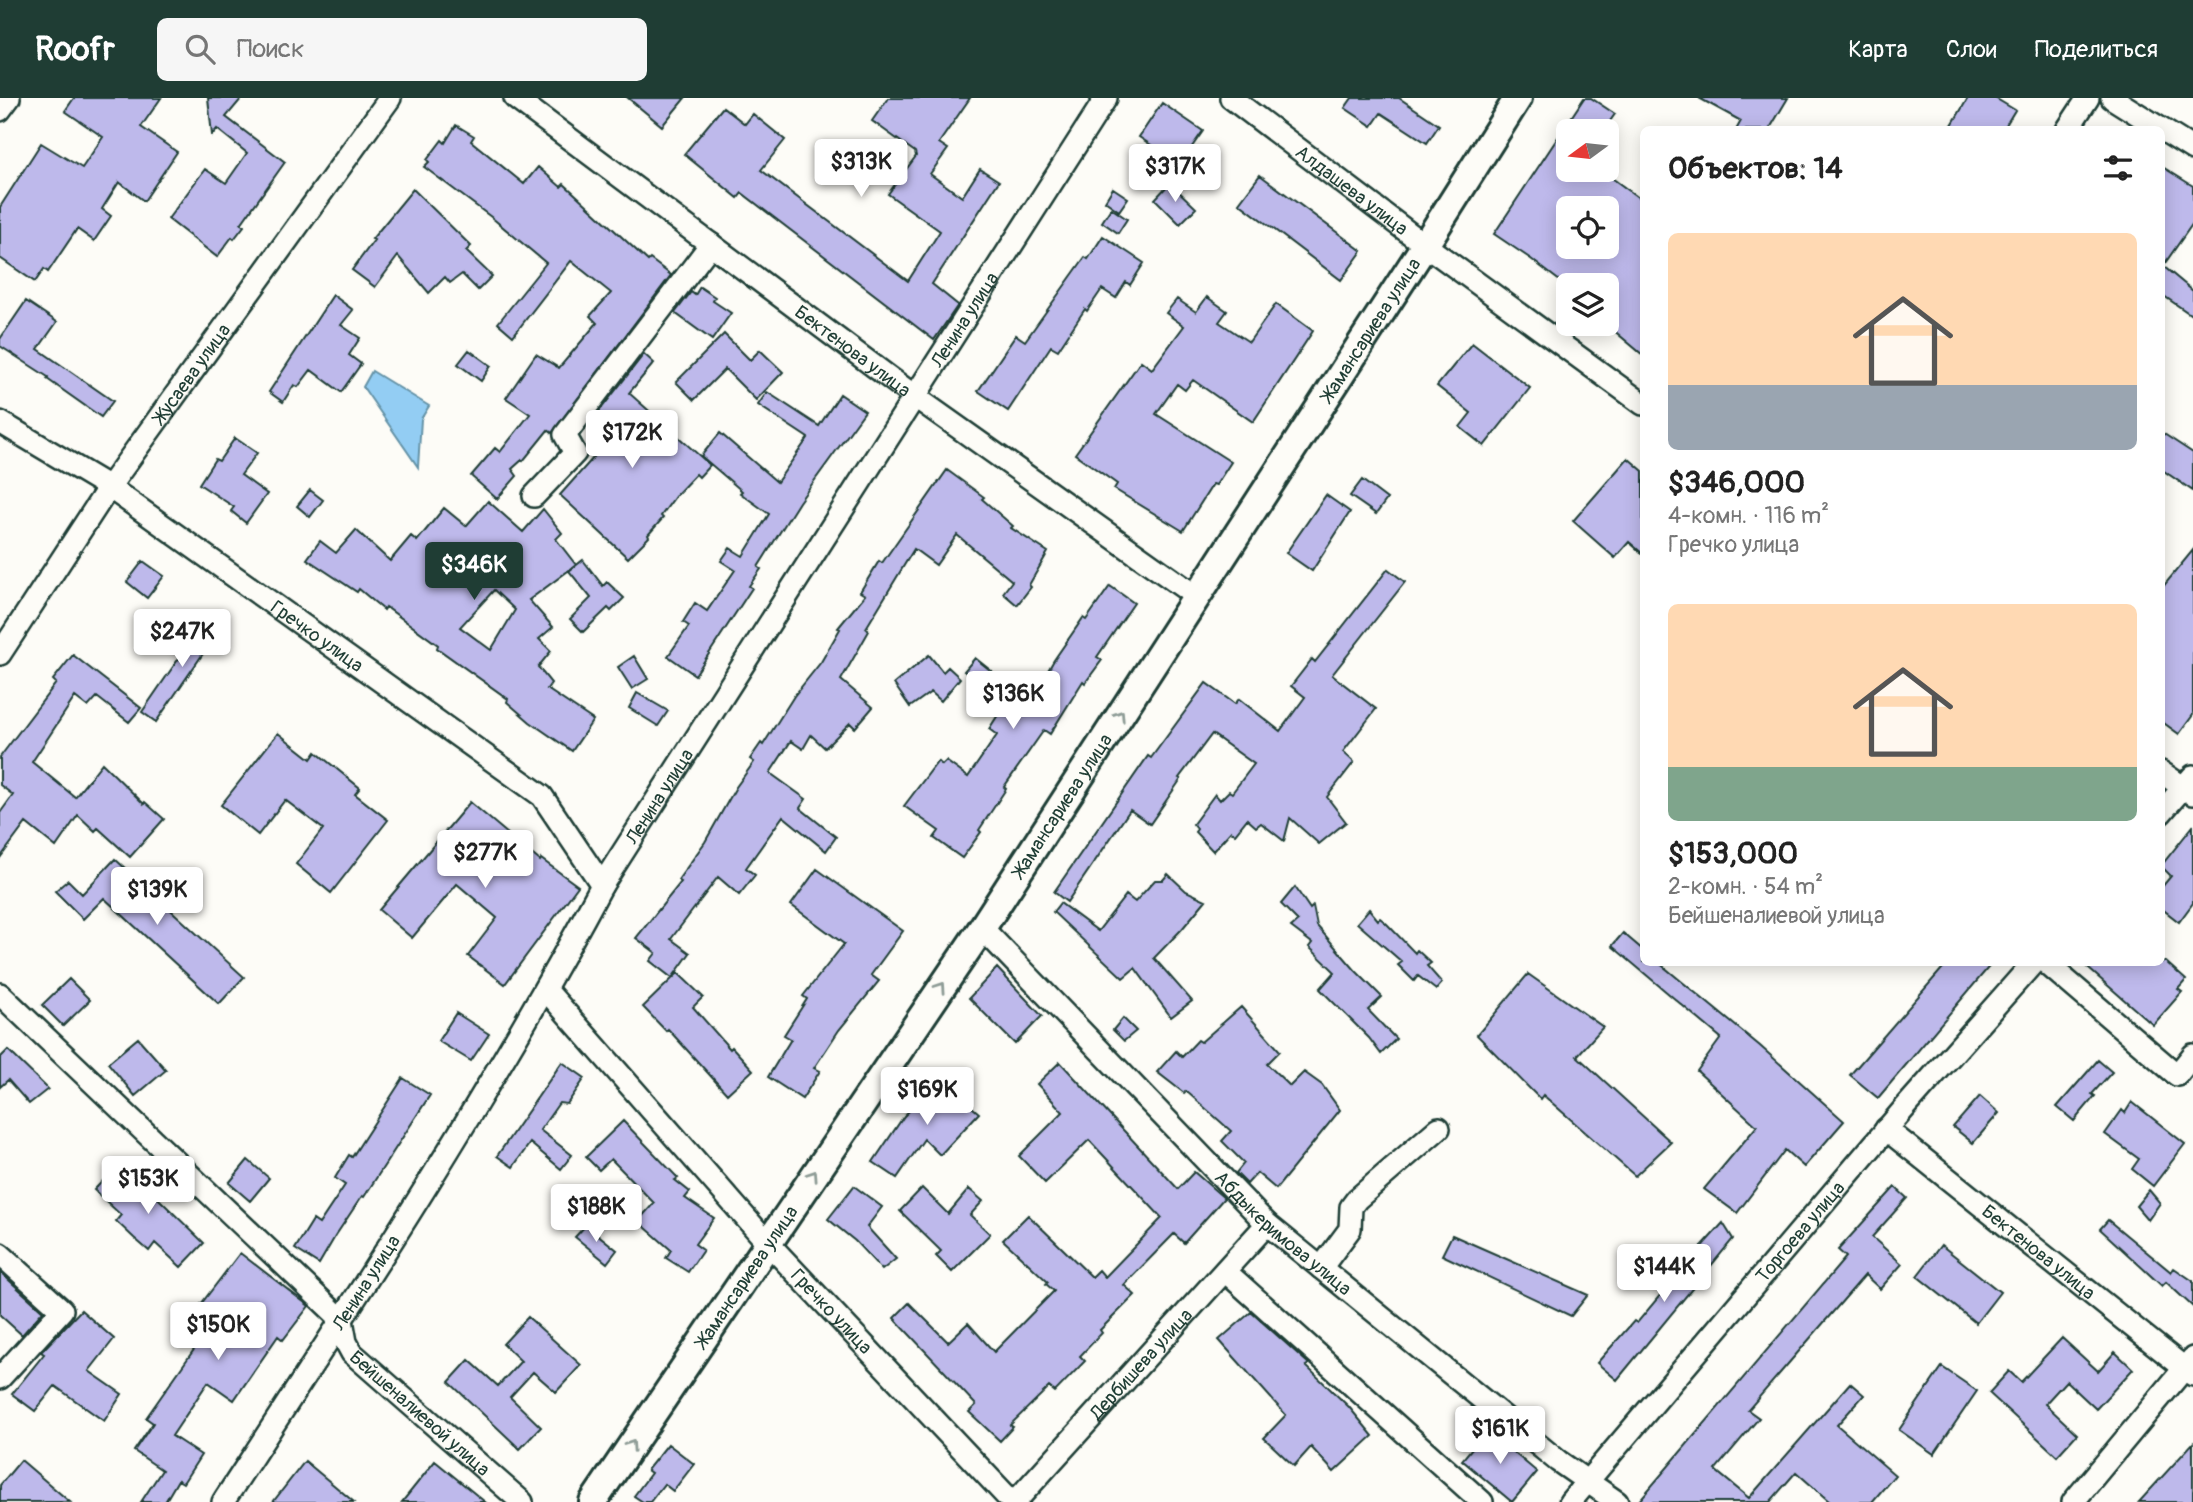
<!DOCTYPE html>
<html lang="ru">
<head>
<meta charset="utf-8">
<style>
  :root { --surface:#fff; --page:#f6f6f6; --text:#222; --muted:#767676; --accent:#1f3d34 }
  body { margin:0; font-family:Pangolin,sans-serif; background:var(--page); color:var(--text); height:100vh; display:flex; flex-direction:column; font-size:26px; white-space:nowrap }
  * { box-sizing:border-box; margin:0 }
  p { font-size:23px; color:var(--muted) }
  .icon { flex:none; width:38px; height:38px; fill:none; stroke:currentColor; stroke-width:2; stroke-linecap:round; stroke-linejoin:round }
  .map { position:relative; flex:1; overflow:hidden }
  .panel { position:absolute; left:1640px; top:28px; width:525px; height:840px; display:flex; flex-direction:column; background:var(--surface); border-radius:10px; box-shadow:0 4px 18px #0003 }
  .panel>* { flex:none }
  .needle { width:46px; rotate:255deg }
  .tools { position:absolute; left:1556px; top:21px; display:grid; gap:14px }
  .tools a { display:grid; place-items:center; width:63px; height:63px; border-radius:10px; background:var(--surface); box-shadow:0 4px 18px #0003; font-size:35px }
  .price { position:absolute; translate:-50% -60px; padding:0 16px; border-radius:7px; background:#fff; color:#222; font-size:23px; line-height:46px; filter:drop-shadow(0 2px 4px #0008) }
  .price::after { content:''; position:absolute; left:50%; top:42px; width:21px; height:16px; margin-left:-10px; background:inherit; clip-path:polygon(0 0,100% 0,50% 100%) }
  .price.current { background:var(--accent); color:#fff }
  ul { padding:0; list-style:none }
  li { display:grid; align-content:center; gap:14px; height:371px; padding:0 28px }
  li span { display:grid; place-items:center; height:217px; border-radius:10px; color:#555 }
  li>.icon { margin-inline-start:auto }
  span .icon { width:126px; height:126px; fill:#fffc; stroke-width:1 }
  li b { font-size:30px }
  h2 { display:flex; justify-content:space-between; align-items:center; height:84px; padding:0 28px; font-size:30px }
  header { display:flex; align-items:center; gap:42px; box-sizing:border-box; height:98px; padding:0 35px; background:var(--accent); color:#fff }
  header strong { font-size:33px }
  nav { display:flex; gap:38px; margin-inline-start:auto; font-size:24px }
  .search { width:490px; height:63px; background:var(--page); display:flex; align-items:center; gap:18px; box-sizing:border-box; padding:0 24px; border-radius:10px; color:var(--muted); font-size:26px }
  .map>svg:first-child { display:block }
  .water { fill:#93cdf3; stroke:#6593a7; stroke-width:2 }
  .building { fill:#beb9eb; stroke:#1f3d34; stroke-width:2; fill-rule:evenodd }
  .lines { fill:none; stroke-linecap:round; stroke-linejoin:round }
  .minor-casing { stroke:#1f3d34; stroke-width:26 }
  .major-casing { stroke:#1f3d34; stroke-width:32 }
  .minor { stroke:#fdfcf7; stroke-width:21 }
  .major { stroke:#fdfcf7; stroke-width:26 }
  .oneway { stroke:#8e9c96 }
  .labels { text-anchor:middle; stroke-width:6; stroke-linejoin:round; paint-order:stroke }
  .street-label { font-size:19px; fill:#1f3d34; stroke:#fdfcf7 }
</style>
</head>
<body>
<header>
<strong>Roofr</strong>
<div class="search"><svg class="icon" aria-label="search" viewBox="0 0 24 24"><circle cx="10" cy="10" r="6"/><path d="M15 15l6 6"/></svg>Поиск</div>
<nav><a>Карта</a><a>Слои</a><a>Поделиться</a></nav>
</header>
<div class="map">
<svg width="2193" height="1404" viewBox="0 0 2193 1404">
  <rect width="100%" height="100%" fill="#fdfcf7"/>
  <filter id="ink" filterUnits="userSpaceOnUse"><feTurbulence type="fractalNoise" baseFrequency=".0143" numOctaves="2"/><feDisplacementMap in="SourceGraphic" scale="14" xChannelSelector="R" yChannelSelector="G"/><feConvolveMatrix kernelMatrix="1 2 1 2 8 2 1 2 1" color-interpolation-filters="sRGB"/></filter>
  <g filter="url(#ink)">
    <path class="water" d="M372,273l57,35 -8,13 -3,48 -55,-80z"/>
    <path class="building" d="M74,0h87l-20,29 36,25 -33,49 -25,-19 -17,27 9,7 -17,25 -17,-12 -29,43 -4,-3 -9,13 -35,-24v-51l41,-64 41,25 21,-31 -38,-26z
      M208,0h34l-16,19 59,45 -44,62 3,2 -10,13 -2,-2 -15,20 -49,-38 37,-50 21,14 21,-30 -30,-24 -5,6z
      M628,0h57l-23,28z
      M888,0h82l-31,45 9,6 -18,25 32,23 18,-28 19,12 -67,103 26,21 -24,35 -192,-147 -4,5 -54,-44 39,-47 22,17 8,-10 32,26 -24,30 147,111 32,-50 -52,-37 28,-38 -1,-4 -43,-31z
      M1352,0h47l40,27 -12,18 -46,-30 -9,13 -27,-18z
      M1584,0h7l24,16 -12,17h-35v39h33l42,31v154l-37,-31v-39h-41l-34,-26 -37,-25zM1568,110h38v39h-38z
      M1699,0h89l-19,32h-33l5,-9z
      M1968,0h27l20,12 -12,20h-54z
      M1162,5l41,28 -23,33 -41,-27z
      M456,27l18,11 -3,5 53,43 14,-17 23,20 3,-3 84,77 2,-2 21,16 -119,158 -4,-3 -25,31 -1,-1 -10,9 5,7 -20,23 -26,-23 24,-28 5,4 30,-38 -24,-16 30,-44 23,14 38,-45 -7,-7 21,-23 -40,-32 -58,75 -15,-13 48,-60 -55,-46 -67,-50 5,-5 -2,-2 15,-20 3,3z
      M2161,68l32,20v37l-30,43 30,25v25l-32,-22z
      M1260,77l102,76 -21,29 -102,-77z
      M1170,85l26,25 -16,16 -25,-25z
      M1113,90l15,10 -9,13 -14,-10z
      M413,91l58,57 -5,5 26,25 -14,14 -16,-16 -12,9 -5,-6 -16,16 -31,-37 -23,31 -23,-17 22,-30 -2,-1z
      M1111,110l16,11 -9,14 -16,-11z
      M1103,138l41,27 -14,22 -4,-3 -10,16 -14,-9 -15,22 -2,-2 -27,41 -7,-4 -43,65 -30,-20 38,-56 9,6 60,-84 3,2z
      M700,189l15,10 -2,4 18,12 -19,27 -37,-27 16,-21 4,3z
      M333,197l20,15 -12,15 19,13 -11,17 12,9 -20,28 -30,-22 -13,17 -4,-2 -11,17 -14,-10z
      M1207,199l20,14 -8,11 30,20 27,-38 37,27 -60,91 -60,-42 -8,10 -8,-6 -21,30 75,48 -15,23 -3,-1 -30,47 -69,-42 3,-5 -42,-30 66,-93 11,8 32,-43 -18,-13 11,-14 19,13z
      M26,203l31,21 -19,27 75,52 -12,16 -54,-38 1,-2 -48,-31v-7z
      M724,236l26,26 10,-10 23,22 -27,28 -31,-31 -31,31 -18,-18z
      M1472,245l58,45 -46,58 -24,-19 11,-14 -34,-27z
      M469,252l22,16 -10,15 -23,-17z
      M644,256l10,9 -25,30 81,72 -11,12 -3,-3 -19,20 -16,22 2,2 -15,17 1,2 -21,21 -68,-63 34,-38 -2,-2 21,-29 -15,-13z
      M767,294l52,34 21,-32 25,17 -66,91 -41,65 3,2 -12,17 3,2 -57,87 -27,-19 21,-30 -6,-4 12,-19 12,8 28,-41 -14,-9 9,-13 13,8 26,-42 -29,-21 2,-2 -41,-35 19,-23 57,49 31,-44 -50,-33z
      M2161,334l32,21v38l-32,-22z
      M235,340l22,15 -16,22 26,19 -21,29 -15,-12 3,-4 -35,-23 16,-25 4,2z
      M1628,360l15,13v83l-14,-12 -14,16 -42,-37z
      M947,372l37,27 -2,2 31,27 -2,2 37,24 -19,33 2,2 -14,18 -14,-12 9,-12 -55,-46 -21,30 -22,-16 -48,79 3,3 -28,49 32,27 -18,21 -5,-5 -25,25 -14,-13 -8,14 -12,-8 -21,32 36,26 -6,9 36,29 -10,14 -43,-35 -37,52 9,7 -16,20 -21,-18 -47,62 19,14 -18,25 -22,-17 6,-8 -20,-15 45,-56 -3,-2 27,-38 31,-55 18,-25 -4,-3 11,-16 2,2 31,-49 27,-34 19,-33 -2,-1 27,-33 -5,-3 19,-31 3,2z
      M1362,382l25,19 -11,15 -26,-18z
      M310,392l13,10 -13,17 -13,-11z
      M1326,397l24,17 -38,59 -26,-18z
      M488,403l35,31 20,-23 19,24 -6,6 20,26 -47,35 24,27 -14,12 12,12 -13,16 13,16 -4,6 46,31 -21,31 -42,-29 -23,-20 1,-3 -71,-51 1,-3 -52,-38 -2,3 -25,-21 -2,3 -50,-33 13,-18 16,12 20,-23 34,31 21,-25 6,5 27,-33 22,18zM494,492l21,20 -24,40 -31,-23z
      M2193,452v165l-14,19 -18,-13v-132z
      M583,462l20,26 4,-4 17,16 -13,13 -3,-3 -25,24 -13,-13 21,-21 -22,-27z
      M143,463l21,15 -17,22 -20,-16z
      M1388,471l17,13 -73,93 44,34 -33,43 11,10 -27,35 19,25 -27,22 -29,-26 -6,23 -23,-18 -5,4 -9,-8 -12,15 -4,-3 -18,20 -18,-19 2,-3 -4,-5 22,-30 5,6 9,-9 3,2 22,-29 -42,-30 -33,44 2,1 -31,45 -20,-14 -63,92 -13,-10 94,-136 3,2 55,-75 29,21 4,-5 41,32 25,-34 -14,-11 21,-27 3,3z
      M1110,488l24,17 -37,54 5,3 -17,23 -2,-2 -33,53 -6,-4 -40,57 2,2 -27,41 2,2 -19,26 -28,-20 5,-7 -35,-25 34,-45 4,4 4,-4 22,16 29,-42 -8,-6 16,-25 -41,-33 11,-13 55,44 24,-42 29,-42 3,2z
      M208,518l14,10 -66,96 -14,-10z
      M73,557l68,53 -12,14 -32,-25 -9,10 -13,-10 -43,65 43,35 27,-34 42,41 1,-2 19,17 -34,38 -32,-29 -3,3 -17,-16 -22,32 -30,-24 -26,35v-45l13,-18 -13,-10v-28l56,-74 -3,-3z
      M929,557l14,17 5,-5 12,11 -19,23 -10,-9 -21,15 -16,-23z
      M634,558l14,23 -16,10 -14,-22z
      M637,595l31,18 -10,15 -29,-18z
      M278,635l33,26 5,-7 44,36 -5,6 33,26 -57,73 -35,-29 27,-35 -38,-29 -27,35 -37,-30z
      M470,704l70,59 1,-2 37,27 -73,98 -37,-28 29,-38 -40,-34 -45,54 -33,-28z
      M2193,728v77l-14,19 -18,-14v-20l10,-12 -10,-10z
      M115,761l129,118 -25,27 -115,-106 -21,21 -28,-28 13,-11 14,14z
      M817,771l86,62 -32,44 8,6 -40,49 -25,38 6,3 -18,28 -34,-22 23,-38 -7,-4 23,-36 -4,-3 41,-52 -53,-39z
      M1168,776l18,17 20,9 -24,29 -28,29 38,43 -21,16 -36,-49 -12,10 -70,-66 7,-9 38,28 28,-36 9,7 20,-22h8z
      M1295,789l15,22 3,-3 4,20 39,45 26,26 -14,13 28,29 -15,15 -12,-16 -49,-49 15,-17 -26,-25 3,-4 -21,-16 7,-6 -17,-17z
      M1369,811l9,11 2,-2 7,6 28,29 2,-3 14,13 -4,3 15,17 -6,7 -18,-14 -4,5 -16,-16 4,-3 -45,-39z
      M1623,835l20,17v12h15l102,84 84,75 -40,46 -19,-17 -48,63 -33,-24 53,-63 -60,-55 24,-33 -109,-92z
      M1948,864h45l-115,136 -28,-23z
      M2081,864h85l20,18 -8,9 4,3 -29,33z
      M997,870l45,48 -27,28 -46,-46z
      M678,875l25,24 -10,10 37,42 2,-2 21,23 -26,24 -59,-65 -2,2 -23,-24z
      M1528,876l75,53 -26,29 94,86 -36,34 -92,-81 -3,4 -63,-64z
      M69,881l21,21 -27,26 -21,-21z
      M1241,909l39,44 -13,13 23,22 14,-14 18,13 18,25 -64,79 -19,-16 -10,11 -11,-11 8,-10 -22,-22 9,-10 -45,-40 -2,2 -27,-21 19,-21 6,6 16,-17 3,2z
      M456,915l33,21 -18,27 -33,-20z
      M1123,920l13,13 -12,10 -11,-11z
      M138,940l28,32 -31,26 -27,-33z
      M8,952l40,39 -19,15 -21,-24 -8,7v-29z
      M2098,962l14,12 -20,22 3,2 -21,25 -17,-14z
      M562,964l23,16 -18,26 -8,-1 -19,27 32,25 -11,14 -31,-26 -17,24 -16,-11z
      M1060,964l118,127 16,-17 30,26 -40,45 -10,-9 -50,51 11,10 -35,35 2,3 -22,23 5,5 -30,31 -6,-5 -39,38 3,2 -13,14 -31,-29 7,-7 -82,-87 15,-15 39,39 20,-19 26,29 60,-61 -8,-7 2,-2 -45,-42 25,-25 64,62 7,-7 6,7 57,-59 -73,-78 -44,43 -26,-27 44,-44 -26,-28z
      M934,977l45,38 -39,42 -16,-16 -27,39 -24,-16 31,-46 25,-25 -5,-4z
      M403,980l27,17 -66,102 -2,-1 -26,39 -17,29 -24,-15 18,-29 6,4 26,-39 -10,-7 14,-23 3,2z
      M1980,998l19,17 -26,30 -20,-16z
      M2132,1004l53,42 -32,42 -21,-17 7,-10 -34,-25 17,-24 3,3z
      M623,1023l55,57 -3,2 15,12 -5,6 29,20 -19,26 8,6 -15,22 -22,-14 5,-8 -33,-29 16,-18 -43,-44 -12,11 -13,-13z
      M248,1062l21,18 -19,23 -21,-18z
      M121,1064l83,81 -23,24 -26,-24 -6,8 -15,-13 -18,-17 5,-6 -27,-25z
      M854,1088l28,21 -15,20 29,32 -14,11 -27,-29 -27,-22z
      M1895,1089l12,11 -35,39 30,27 -22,25 -15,-14 -117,135 11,8 -44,52 34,28 101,-115 14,12 -27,30 58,50 -23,27h-42l-34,-30 -26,30h-132l208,-245 -8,-7z
      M922,1090l26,26 21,-25 14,12 -13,14 20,19 -38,38 -16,-16 5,-5 -41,-40z
      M2149,1092l11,13 -12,17 -12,-14z
      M2108,1122l63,52 3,-4 19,13v26l-27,-25 -4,4 -62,-57z
      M1723,1125l10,16 -116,141 -20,-17 37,-42 3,2 35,-42 -9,-6 15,-15 6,6z
      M586,1127l31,25 -10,13 -32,-26z
      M1452,1137l136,60 -17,21 -129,-61z
      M1941,1147l59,47 -24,31 -59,-47z
      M240,1155l69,53 -26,34 -5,-4 -44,64 -26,-18 -36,54 29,19 -18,28 -5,-3 -13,22h-24l21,-32 -28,-19 19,-28 -7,-5 68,-97 -16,-13z
      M0,1174l43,39 -21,24 -22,-20z
      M81,1212l33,29 -25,32 33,23 -18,27 -49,-35 -20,25 -23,-17 32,-40 -3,-2z
      M1251,1214l58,52 -3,2 43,41 24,29 -39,36 -23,-25 -17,19 -30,-28 22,-23 -67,-75z
      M528,1219l53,48 -25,27 -23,-20 -23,25 31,30 -21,22 -71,-67 20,-22 29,26 23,-25 -18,-17z
      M2062,1240l36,33 17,-19 18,17 -37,40 -30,-28 -21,23 32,30 -20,22 -68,-63 20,-22 12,11z
      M1942,1269l35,24 -43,63 -35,-24z
      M1487,1332l50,42 -25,30 -50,-42z
      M2193,1345v59h-54z
      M668,1346l26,20 -21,27 -9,-7 -14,18h-7l-9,-6 17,-23 -4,-3z
      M21,1362l49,42h-70v-17z
      M305,1363l49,41h-81z
      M435,1363l50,41h-83z"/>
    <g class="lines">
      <g class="minor-casing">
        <g id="minor">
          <path id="s1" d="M515,0l399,298 283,201"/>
          <path id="s2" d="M1231,0l194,147 218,159"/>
          <path d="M2112,0l81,51"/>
          <path d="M0,12l9,-12"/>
          <path d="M2067,32l21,-32"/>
          <path id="s3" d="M0,324l109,65 433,309 60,89"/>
          <path d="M534,398l41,-43 -10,-18 146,-191"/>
          <path id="s4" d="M0,556l109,-167 281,-389"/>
          <path d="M2161,674l32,22"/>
          <path d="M2161,715l32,-37"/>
          <path id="s5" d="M982,830l285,296 291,237 59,41"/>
          <path d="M2045,864l132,113 16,-20"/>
          <path id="s6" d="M546,892l221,252 245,260"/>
          <path id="s7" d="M0,896l342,326 4,22 6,11 170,149"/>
          <path id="s8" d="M1886,1031l307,246"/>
          <path d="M0,1156l62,56 -62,68"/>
          <path d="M1321,1170l29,-39 1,-22 6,-8 82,-71"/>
          <path d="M1225,1173l257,231"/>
          <path id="s9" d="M223,1404c132,-202 265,-404 379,-617l504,-787"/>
          <path id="s10" d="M1015,1404l252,-278"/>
          <path id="s11" d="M1570,1404l333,-392 131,-148"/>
          <path d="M2073,1404l120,-144"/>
        </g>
      </g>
      <g class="major-casing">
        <g id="major">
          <path id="s12" d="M593,1404l389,-574 443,-683 93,-147"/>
        </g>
      </g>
      <use href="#minor" class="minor"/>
      <use href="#major" class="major"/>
    </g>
    <defs><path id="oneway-chevron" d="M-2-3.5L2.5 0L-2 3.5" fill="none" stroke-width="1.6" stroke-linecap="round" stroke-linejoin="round" transform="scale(1.75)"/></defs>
    <g class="oneway">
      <use href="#oneway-chevron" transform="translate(1120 617) rotate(-57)"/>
      <use href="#oneway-chevron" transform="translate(941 889) rotate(-56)"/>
      <use href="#oneway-chevron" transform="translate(813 1077) rotate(-56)"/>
      <use href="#oneway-chevron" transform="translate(631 1347) rotate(-56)"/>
    </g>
  </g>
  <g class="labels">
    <g class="street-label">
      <text dy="7" stroke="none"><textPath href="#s2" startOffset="152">Алдашева улица</textPath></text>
      <text dy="7" stroke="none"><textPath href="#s9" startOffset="1396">Ленина улица</textPath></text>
      <text dy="7" stroke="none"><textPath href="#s12" startOffset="1407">Жамансариева улица</textPath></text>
      <text dy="7" stroke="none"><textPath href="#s1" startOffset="422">Бектенова улица</textPath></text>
      <text dy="7" stroke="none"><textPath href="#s4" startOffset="340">Жусаева улица</textPath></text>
      <text dy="7" stroke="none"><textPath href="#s3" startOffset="383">Гречко улица</textPath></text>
      <text dy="7" stroke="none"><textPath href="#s9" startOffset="830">Ленина улица</textPath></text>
      <text dy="7" stroke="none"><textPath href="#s12" startOffset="840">Жамансариева улица</textPath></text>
      <text dy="7" stroke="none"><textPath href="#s11" startOffset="355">Торгоева улица</textPath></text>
      <text dy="7" stroke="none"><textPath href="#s5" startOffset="429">Абдыкеримова улица</textPath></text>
      <text dy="7" stroke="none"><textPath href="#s8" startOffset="196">Бектенова улица</textPath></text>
      <text dy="7" stroke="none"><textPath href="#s12" startOffset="273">Жамансариева улица</textPath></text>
      <text dy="7" stroke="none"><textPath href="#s9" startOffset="262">Ленина улица</textPath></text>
      <text dy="7" stroke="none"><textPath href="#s6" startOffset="430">Гречко улица</textPath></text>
      <text dy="7" stroke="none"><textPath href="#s10" startOffset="187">Дербишева улица</textPath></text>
      <text dy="7" stroke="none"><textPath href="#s7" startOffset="598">Бейшеналиевой улица</textPath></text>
    </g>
  </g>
</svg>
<div class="tools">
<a><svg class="needle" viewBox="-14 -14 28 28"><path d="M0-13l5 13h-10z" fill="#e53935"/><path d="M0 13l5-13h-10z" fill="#767676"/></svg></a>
<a><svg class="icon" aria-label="locate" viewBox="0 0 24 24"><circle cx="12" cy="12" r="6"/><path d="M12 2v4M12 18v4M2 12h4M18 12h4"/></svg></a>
<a><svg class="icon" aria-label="layers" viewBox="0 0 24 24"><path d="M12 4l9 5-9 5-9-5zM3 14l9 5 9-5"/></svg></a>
</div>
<b class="price" style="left:861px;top:101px">$313K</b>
<b class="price" style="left:1175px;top:106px">$317K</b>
<b class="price" style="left:632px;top:372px">$172K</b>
<b class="price current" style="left:474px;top:504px">$346K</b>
<b class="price" style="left:182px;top:571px">$247K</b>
<b class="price" style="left:1013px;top:633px">$136K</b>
<b class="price" style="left:485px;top:792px">$277K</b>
<b class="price" style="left:157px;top:829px">$139K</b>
<b class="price" style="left:927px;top:1029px">$169K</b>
<b class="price" style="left:148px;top:1118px">$153K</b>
<b class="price" style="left:596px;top:1146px">$188K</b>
<b class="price" style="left:1664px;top:1206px">$144K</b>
<b class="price" style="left:218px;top:1264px">$150K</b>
<b class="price" style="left:1500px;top:1368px">$161K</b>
<section class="panel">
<h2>Объектов: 14<svg class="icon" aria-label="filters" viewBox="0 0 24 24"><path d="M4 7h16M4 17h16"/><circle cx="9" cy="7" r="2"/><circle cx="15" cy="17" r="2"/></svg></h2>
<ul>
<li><span style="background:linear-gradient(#ffd9b3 70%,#9aa5b1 0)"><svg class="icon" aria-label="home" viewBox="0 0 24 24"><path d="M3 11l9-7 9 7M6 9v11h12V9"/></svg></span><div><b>$346,000</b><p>4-комн. · 116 m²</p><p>Гречко улица</p></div></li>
<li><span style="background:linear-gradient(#ffd9b3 75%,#7fa58c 0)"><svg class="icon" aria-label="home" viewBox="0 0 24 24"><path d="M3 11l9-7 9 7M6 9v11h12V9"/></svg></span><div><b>$153,000</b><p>2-комн. · 54 m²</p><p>Бейшеналиевой улица</p></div></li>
</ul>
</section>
</div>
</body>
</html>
